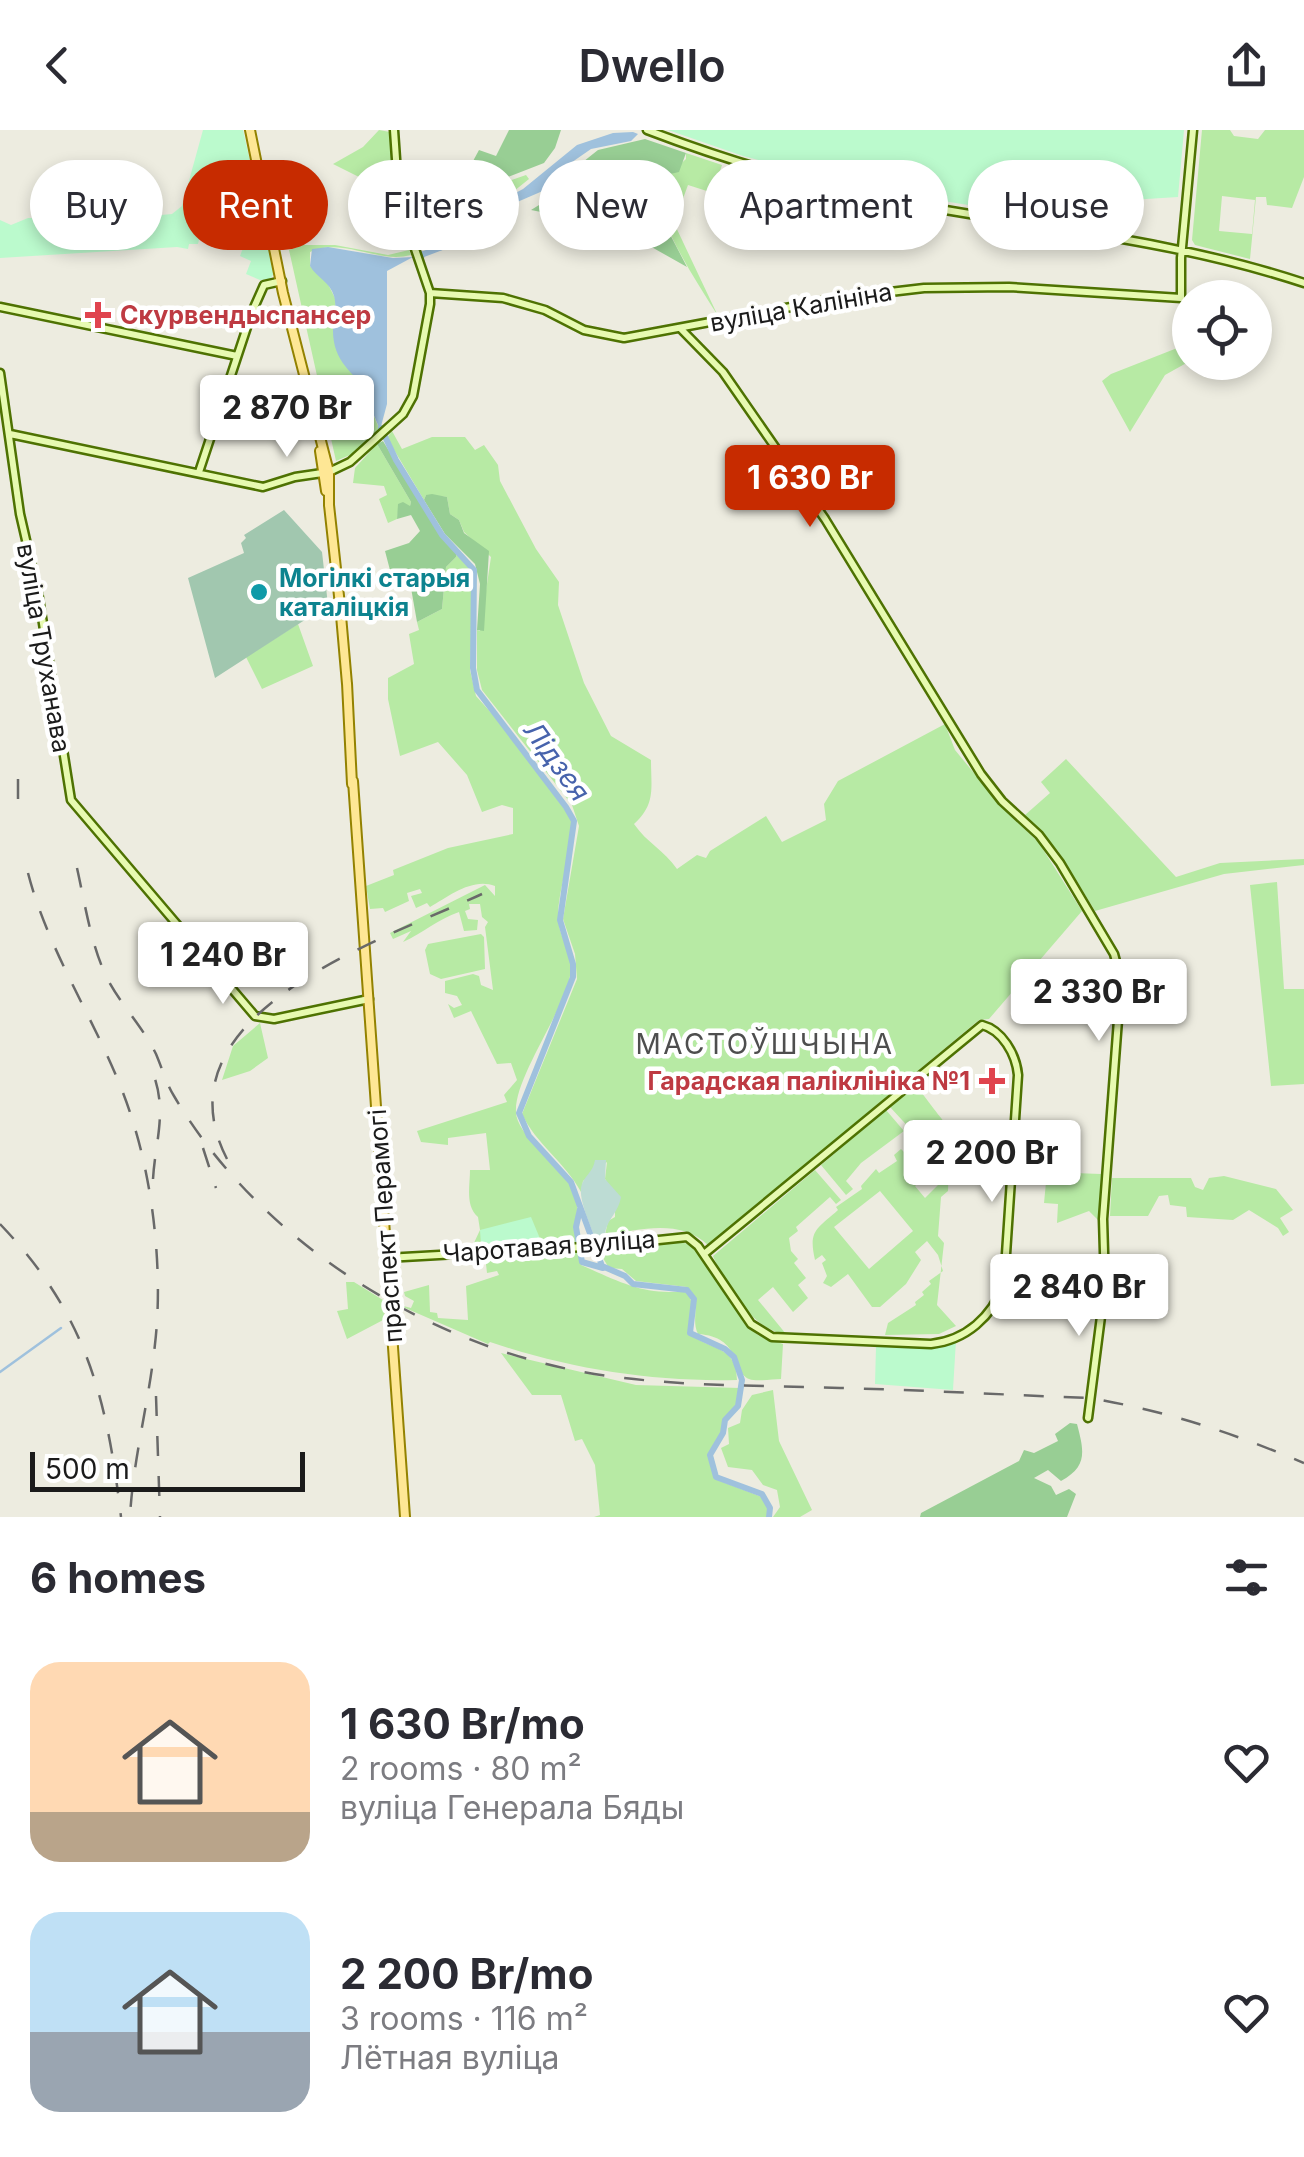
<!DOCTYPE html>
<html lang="en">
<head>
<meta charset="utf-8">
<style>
  :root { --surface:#fff; --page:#f7f7f7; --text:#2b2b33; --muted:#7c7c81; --accent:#c72b00 }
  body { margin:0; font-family:Inter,sans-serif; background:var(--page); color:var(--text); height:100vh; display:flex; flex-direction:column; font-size:38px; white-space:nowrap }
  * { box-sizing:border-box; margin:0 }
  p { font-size:32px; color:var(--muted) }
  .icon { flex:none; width:55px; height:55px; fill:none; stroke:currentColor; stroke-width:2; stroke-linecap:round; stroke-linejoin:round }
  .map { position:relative; height:1387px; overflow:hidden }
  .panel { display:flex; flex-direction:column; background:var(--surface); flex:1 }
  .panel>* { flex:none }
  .guide { position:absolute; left:30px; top:30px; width:1245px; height:90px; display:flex; gap:20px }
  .tools { position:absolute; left:1172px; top:150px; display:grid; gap:20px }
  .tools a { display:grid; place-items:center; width:100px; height:100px; border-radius:50%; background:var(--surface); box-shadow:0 5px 15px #0003; font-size:50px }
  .scale { position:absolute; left:30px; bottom:25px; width:275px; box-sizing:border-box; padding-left:10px; border:5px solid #1b1b1b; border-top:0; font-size:28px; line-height:35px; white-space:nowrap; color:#1b1b1b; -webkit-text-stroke:8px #fff; paint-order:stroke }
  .price { position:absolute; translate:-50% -85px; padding:0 22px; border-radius:10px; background:#fff; color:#222; font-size:32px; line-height:65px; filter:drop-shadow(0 2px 5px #0008) }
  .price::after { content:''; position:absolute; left:50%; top:60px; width:30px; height:22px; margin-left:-15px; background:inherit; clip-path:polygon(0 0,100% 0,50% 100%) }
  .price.on { background:var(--accent); color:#fff }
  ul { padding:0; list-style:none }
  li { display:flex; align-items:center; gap:30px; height:250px; padding:0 30px }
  li span { display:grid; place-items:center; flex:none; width:280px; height:200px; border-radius:30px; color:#555 }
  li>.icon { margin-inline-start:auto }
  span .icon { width:120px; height:120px; fill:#fffc; stroke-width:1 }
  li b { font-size:42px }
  h2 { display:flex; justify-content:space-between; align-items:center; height:120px; padding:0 30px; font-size:42px }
  .pill { padding:0 35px; border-radius:45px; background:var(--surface); box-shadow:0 5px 15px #0003; font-size:35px; line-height:90px }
  .pill.on { background:var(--accent); color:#fff }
  header { display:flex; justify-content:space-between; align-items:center; height:130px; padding:0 30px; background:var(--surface); font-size:45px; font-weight:600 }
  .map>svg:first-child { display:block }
  .grass { fill:#b7eaa4; fill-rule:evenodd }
  .forest { fill:#98ce94 }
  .wetland { fill:#bddcd4 }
  .cemetery { fill:#a1c7af }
  .park { fill:#bbfacd }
  .water { fill:#9fc1dd }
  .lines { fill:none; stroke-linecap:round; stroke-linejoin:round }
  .stream { stroke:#9fc1dd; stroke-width:2.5 }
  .river { stroke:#9fc1dd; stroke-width:6 }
  .secondary-casing { stroke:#4e7202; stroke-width:11 }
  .primary-casing { stroke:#938200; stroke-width:12 }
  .secondary { stroke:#e7fab1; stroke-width:6 }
  .primary { stroke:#fee795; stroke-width:8 }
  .rail { stroke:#696969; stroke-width:2.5; stroke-dasharray:20 20; stroke-linecap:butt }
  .health-dot { fill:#e0444e; stroke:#fff; stroke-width:4 }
  .culture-dot { fill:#0f9aa8; stroke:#fff; stroke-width:4 }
  .labels { text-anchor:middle; stroke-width:9; stroke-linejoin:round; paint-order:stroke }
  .street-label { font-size:25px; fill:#1b1b1b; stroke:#fff }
  .health-label { font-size:25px; font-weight:bold; fill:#be3a42; stroke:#fff; text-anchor:start }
  .culture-label { font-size:25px; font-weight:bold; fill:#0d838f; stroke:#fff; text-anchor:start }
  .water-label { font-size:28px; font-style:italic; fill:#4763ac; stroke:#fff }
  .neighbourhood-label { font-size:28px; letter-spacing:2.5px; fill:#4e4e4e; stroke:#fff }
</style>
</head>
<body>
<header><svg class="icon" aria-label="back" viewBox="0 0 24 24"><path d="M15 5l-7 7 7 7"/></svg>Dwello<svg class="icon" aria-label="share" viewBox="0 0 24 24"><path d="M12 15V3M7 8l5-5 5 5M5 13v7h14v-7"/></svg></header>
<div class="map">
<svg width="1304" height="1387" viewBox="0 0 1304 1387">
  <rect width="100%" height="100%" fill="#edece0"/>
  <path class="grass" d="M379,0l11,2 5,57 -10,1 -52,-26 30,-17z
    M1202,0h28l4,6 24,3 7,-9h39v47l-12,31 -25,-3 -1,-8h-10l-6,62 -55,-14 -3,-5zM1222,66l33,4 -3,34 -33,-3z
    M686,23l36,12 -9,28 -25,-8 -14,38 44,93c-26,-41 -51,-80 -65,-127l33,-30z
    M526,45l3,4 -15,12 -22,11 -29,31 -41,16 -10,-23 2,-3 6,2 17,-36 6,-1 18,10z
    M795,58l97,22 -111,14z
    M296,110l9,5h30l53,10 21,-5 2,5c-33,9 -69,-18 -101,-3v14l16,14 10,20 -3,31 25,51 14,12 1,20 7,16 -21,21 -23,10 -47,-211 9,-3z
    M1190,213v18l-25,14 -35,57 -28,-51 9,-7z
    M392,301l10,18 30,-12h33l10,13 9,-5 14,20 2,16 36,68 23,33 -1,23 26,78 27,53 40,24c0,28 5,44 -17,64 13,19 30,26 43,45l20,-14 9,3 4,-7 56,-35 16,26 44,-22 -2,-16 14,-23 107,-57 10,26 47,57 37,36 43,68 -93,108 -10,1 -271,225c-29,-27 -68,-15 -103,-10l3,-14 7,-4v-23l-10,-15 2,-17 -24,19 -2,11c-16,-30 -45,-48 -59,-78l55,-135 -2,-25 -12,-35 16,-93 -7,-21 -90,-115 -5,-20v-40l3,1 11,-74 -27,-25 -5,-12 -9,-6 -3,-17 -21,-2 -2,5 -37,-62z
    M377,314l34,58 -1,4 -12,6 -1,7 -9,4 -9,-24 8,-4 -3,-9 -31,-3 2,-15z
    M456,420l18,25 -4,95 6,26 27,30 68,92c4,33 -13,66 -13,99 0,20 17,39 12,59 -7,37 -56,102 -54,136 0,22 42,52 55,72 13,20 0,38 7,58l-2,1 -103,2 7,-15 -2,-13c-13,-11 -8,-31 -8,-47h20l-4,-37 -38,5v7l-27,-3 -4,-11 90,-29 -3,-7 13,-15 -6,-17 -14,1 -26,-53 -17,7 -6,-14 6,4 8,-3 -5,-9 -12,-3v-12l28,-7 6,2 2,9 12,5 -8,-63 3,-5 -6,-5 -2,-13h-11l1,5 -5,2 3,8 10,1 -1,10 -13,1 -5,-19c-21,7 -36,21 -56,30l8,-11 -18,8 -3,-6 95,-48 10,11v-10c-22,-9 -46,10 -65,21l-3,-4 -11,5 -5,-12 11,-3 -2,-4 -13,4 2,8 -24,11 -2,-4 -13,1 -4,-23 28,-11 -1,-5 55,-22 65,-14v-26l-11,-3 -20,7 -15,-37 -29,-33 -38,14 -12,-57v-21l26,-14 -5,-30 10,-4 -2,-8 25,-13 4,-42 10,-10z
    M298,494l15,42 -51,23 -16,-32z
    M1066,629l110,118 44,-14 84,-4v6l-80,9 -129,37 -37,-60 -33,-36 25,-22 -9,-11z
    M1277,752l7,107h20v95l-33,2 -21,-201z
    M481,804l3,3 1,32 -44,10 -11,-5 -5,-24 3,-6z
    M260,893l8,35 -18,13 -28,9 11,-34z
    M916,956c31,37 38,62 90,65l-3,13 -49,-5 -5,3 -1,29 -7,6 -3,39 6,7 -7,62 19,21 -17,8 -54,1 3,-12 28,-18 -1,-3 9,-7 -2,-3 9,-8 -2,-3 14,-10 -5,-16 -11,-14 -12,11 6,8 -15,24 -26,23h-8l-24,-33 -17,13 -8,-4 4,-7 -5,-13 4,-3 -4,-5 -7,5c-7,-30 2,-31 23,-50l-2,-3 26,-18 -1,-3 15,-17 3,4 18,-12 -3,-6 7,-6 20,20 -3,3 6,6 -9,8 10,12 16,-16 -3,-5v-18l-48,-52zM880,1061l33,40 -44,38 -35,-42z
    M886,980l18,21 -43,32 -15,18 7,8 -7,6 -25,-30z
    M815,1040l26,30 -5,4 -6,-7 -34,30 2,4 -9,7 2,13 7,8 -4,4 12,15 -8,7 10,13 -15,14 -20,-25 -15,13 28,34c-32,-2 -62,-51 -73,-78z
    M1047,1042l54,2 -2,47 -10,-10 -32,12 1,-19 -14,-1z
    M1224,1046l52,13 17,21 -13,8 9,14 -6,4 -5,-8 -29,-18 -16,10 -46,-3 -1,-10 -16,-2 -2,-10 -9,1 -11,20h-38l2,-38h79l4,9 8,3 6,-12z
    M669,1111l22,3 59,84 8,7 25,9 -2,35c-9,0 -24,3 -32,0 -18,-8 -7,-42 -51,-45 -8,-16 5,-32 -11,-47l-51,-6 -14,-12 -13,-1 -11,-18z
    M577,1120l4,15c37,16 63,31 104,26 12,11 5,26 4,41 17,19 48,11 48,48 -85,2 -167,-11 -247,-38l-2,2 -92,-40 15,4 3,-7 -9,-5 -1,-4 25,-7 1,27 7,1 1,5 30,2 -2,-34 33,-11 -2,-4 -10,2 -1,-9h-9l-1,-9z
    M346,1152h8l29,18 2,19 -38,20 -10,-28 11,-2z
    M501,1223l135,32 104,3 -3,18 -13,15 -5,20 -10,14 6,24 47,18 8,15 -1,5h-175l6,-2 -5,-50 -13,-26 -7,2 -14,-46h-29z
    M773,1260l6,51 33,69 -12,7h-27l7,-10 -3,-17 -14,-5 -11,-15 -24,-3 -7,-19 8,-4 -1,-16 12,-5 2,-13 10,-15z"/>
  <path class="forest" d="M509,0h52l-6,18 -11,15 -80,31 -5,-7 20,-37 17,6z
    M645,9l41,14 -7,19 -9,2 -17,15 9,30 25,48 -71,-40 -85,-17 21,-13 7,-16 39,-31z
    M383,311l59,97 14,12v7l-10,10 -4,42 -25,13 -9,-51 -17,3 -6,-23 24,-8 11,-12 -9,-16 -14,4 1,-15 5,-2 7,4 1,-4 -34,-58z
    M432,364l15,3 3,17 9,6 5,13 25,18 -5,80 -7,-1 3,-46 -5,-20 -30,-30 -21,-34 2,-5z
    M1070,1293l7,1c7,27 11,42 -16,57l-13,-11 -14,8 17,8 5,9 13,-6 7,5 -9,23h-147l1,-4 98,-52 5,-11 10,3 24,-12 -3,-7z"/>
  <path class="wetland" d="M595,1030h11l-1,19 16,18c-3,17 -15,23 -16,38l-11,1c-4,-13 -17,-39 -12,-52 4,-10 11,-12 13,-24z"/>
  <path class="cemetery" d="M284,380l38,42 6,53 -113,73 -27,-100 56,-25 -3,-10 5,-5 -2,-3z"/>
  <path class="park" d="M203,0h40l32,142 -5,7 -10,1 -14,-6 5,-13 -11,-5 14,-38 -5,-14 -48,27 -3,13h-9l-1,5 -11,-2 -177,11v-38l11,5 17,-7h18l5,5 32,-2 1,5 54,-4 1,3 11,-1v-8l22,-2 10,-8z
    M668,0h516l-6,67 -127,8 -1,13 -144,-23 -2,-6 -55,-11 -5,5 -101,-27z
    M531,1087l10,24 -60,3 -1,-14z
    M956,1210l-3,50 -78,-6 1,-37 62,-1z"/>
  <path class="water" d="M633,2l5,2 -7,7 -40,8 -39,27 -7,14 -53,23 -29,32 -37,9 -3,6 -3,-10 3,2 36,-10 34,-37 30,-16 54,-44 36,-12z
    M328,117l65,11 20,-1 -26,14v133l-7,26 -7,-17 -1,-19c-20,-21 -40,-33 -39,-66 1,-10 4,-22 1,-32 -4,-14 -17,-18 -24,-30l2,-17z"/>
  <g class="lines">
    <path class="stream" d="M0,1242l61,-44"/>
    <path class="river" d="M421,125l42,-16 32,-35
      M381,298l15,32 46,75 32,35 -1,98 4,22 89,117 8,14 -14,99 13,44v13l-54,136 10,23 42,46 31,84 23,10 8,8 54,6 7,9 -4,34 35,16 9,8 8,23 -4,26 -13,14 -2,13 -13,22 6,22 46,17 8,14 -1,9
      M580,1079l-4,18 6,35 21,6"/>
    <g class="secondary-casing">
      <path id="secondary" d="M647,0c81,31 162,55 248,71 136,26 277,38 409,82
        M430,163l73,5 42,12 39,20 40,8 215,-40 85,-10 85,-1 172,11v-40l12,-128
        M0,177l237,49
        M681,199l42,43 102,147 156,255 21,27 37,34 21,28 54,91 7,26 -18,239 2,66 -17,133
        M0,243l20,141 18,78 33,208 184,216 19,3 95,-20
        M10,304l253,53 32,-10 34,-5 21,-10 53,-48 10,-18 17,-92v-11l-31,-91 -5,-72
        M199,342l53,-160 12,-27 18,-4
        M386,1128l216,-12 85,-9 11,9 53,78 21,13 159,7c35,-4 61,-27 73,-60l14,-209c-2,-21 -16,-45 -36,-50l-278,229"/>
    </g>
    <g class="primary-casing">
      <path id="primary" d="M250,0l33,163 46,179v34
        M320,321l6,40
        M329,375l11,100
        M340,474l7,80
        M347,553l5,101
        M353,651l52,736"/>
    </g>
    <use href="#secondary" class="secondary"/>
    <use href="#primary" class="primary"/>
    <path class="rail" d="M18,669v-30
      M77,738c8,36 14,77 30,110 14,27 36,49 49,76 6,14 10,29 18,42 85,144 247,246 409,276 85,15 172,13 257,16 84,2 167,7 250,10 80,14 140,34 214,65
      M28,743c23,89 80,164 106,252 20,65 29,151 21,219 -6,58 -22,115 -25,173
      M203,1018l13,40
      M227,1029c-75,-146 160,-221 255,-265
      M153,1049c2,-36 14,-66 1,-103
      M0,1094c86,90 107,173 121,293
      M156,1266l4,121"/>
  </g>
  <g class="health-dot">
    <path d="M93 170h10v10h10v10h-10v10h-10v-10h-10v-10h10z"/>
    <path d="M987 936h10v10h10v10h-10v10h-10v-10h-10v-10h10z"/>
  </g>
  <circle class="culture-dot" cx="259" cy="462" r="10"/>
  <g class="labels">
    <g class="street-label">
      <text transform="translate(801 177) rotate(-10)" y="9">вуліца Калініна</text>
      <text transform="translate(44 518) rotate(80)" y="9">вуліца Труханава</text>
      <text transform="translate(385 1096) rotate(-94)" y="9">праспект Перамогі</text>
      <text transform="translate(549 1116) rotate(-4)" y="9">Чаротавая вуліца</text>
    </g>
    <g class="health-label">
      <text x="120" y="194">Скурвендыспансер</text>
      <text x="970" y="960" text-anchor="end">Гарадская паліклініка №1</text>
    </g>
    <g class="culture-label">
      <text x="279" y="457">Могілкі старыя<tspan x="279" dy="29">каталіцкія</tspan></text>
    </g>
    <g class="water-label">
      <text transform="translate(557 631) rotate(54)" y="10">Лідзея</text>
    </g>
    <g class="neighbourhood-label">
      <text x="765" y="924">МАСТОЎШЧЫНА</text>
    </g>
  </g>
</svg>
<div class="tools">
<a><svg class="icon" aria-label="locate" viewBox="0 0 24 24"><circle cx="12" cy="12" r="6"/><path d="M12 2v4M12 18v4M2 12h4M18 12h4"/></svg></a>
</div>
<div class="scale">500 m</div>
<b class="price" style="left:287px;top:330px">2 870 Br</b>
<b class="price on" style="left:810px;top:400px">1 630 Br</b>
<b class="price" style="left:223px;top:877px">1 240 Br</b>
<b class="price" style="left:1099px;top:914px">2 330 Br</b>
<b class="price" style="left:992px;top:1075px">2 200 Br</b>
<b class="price" style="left:1079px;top:1209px">2 840 Br</b>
<div class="guide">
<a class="pill">Buy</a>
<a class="pill on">Rent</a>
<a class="pill">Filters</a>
<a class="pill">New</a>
<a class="pill">Apartment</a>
<a class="pill">House</a>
</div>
</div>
<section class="panel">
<h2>6 homes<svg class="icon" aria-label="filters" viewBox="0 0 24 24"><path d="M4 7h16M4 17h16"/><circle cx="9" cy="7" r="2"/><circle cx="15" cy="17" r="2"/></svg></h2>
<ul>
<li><span style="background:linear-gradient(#ffd9b3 75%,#b9a48a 0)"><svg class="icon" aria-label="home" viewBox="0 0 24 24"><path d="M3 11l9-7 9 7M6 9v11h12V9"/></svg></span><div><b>1 630 Br/mo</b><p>2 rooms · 80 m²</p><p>вуліца Генерала Бяды</p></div><svg class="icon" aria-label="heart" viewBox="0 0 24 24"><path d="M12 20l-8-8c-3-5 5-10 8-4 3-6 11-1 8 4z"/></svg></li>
<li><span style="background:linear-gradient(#bfe0f5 60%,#9aa5b1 0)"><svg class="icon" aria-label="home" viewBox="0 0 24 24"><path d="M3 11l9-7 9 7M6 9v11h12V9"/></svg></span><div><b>2 200 Br/mo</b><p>3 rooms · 116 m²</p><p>Лётная вуліца</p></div><svg class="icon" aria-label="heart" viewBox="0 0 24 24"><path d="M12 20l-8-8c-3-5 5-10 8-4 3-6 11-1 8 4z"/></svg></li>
</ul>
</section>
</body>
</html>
